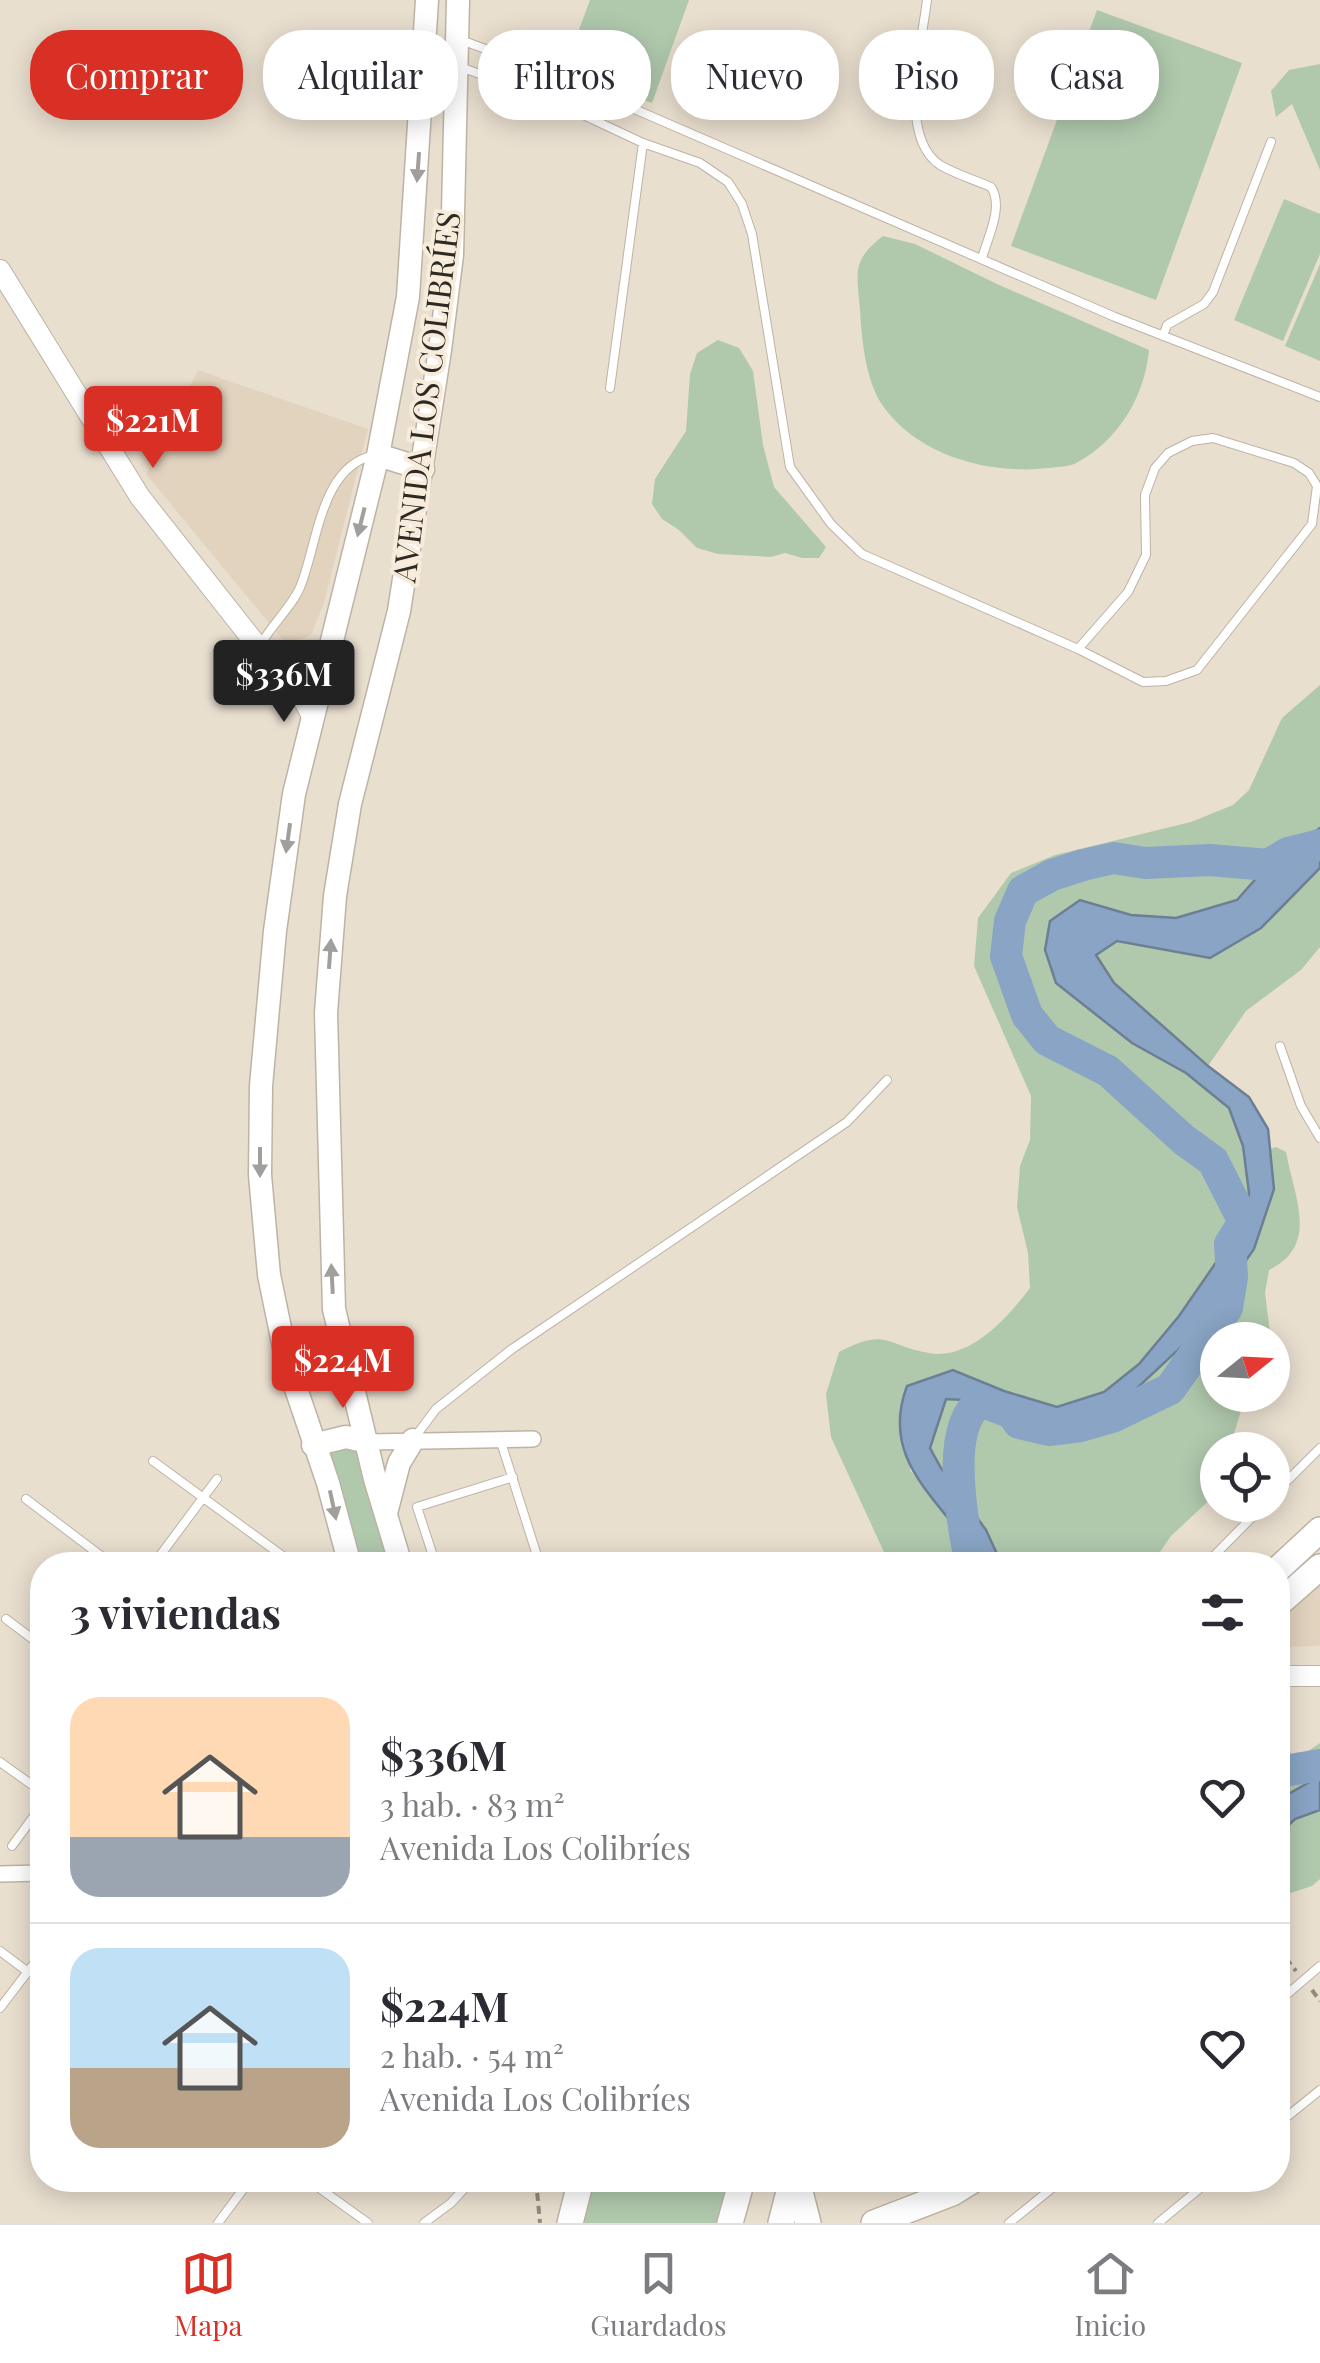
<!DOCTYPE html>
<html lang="es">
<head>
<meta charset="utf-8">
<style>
  :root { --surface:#fff; --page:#f2f2f3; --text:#2b2b33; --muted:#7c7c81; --line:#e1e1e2; --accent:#d93025 }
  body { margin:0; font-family:"Playfair Display",serif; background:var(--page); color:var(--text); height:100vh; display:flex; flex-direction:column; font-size:38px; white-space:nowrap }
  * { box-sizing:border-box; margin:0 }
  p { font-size:32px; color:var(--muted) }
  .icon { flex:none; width:55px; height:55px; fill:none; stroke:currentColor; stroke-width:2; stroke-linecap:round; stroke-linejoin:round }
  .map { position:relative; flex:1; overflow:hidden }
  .side { position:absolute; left:30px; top:1552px; width:1260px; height:640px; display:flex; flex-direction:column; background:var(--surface); border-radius:40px; box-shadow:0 5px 25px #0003 }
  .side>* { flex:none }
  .hud { position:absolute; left:30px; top:30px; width:1260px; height:90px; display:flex; gap:20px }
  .needle { width:65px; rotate:72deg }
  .buttons { position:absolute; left:1200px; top:1322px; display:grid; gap:20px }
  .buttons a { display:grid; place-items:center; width:90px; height:90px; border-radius:50%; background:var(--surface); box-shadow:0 5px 25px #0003; font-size:50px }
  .price { position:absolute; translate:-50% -85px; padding:0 22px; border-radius:10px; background:var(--accent); color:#fff; font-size:32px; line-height:65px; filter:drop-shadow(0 2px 5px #0008) }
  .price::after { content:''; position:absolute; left:50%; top:60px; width:30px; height:22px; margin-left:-15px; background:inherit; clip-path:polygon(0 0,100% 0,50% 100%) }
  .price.selected { background:#222; color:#fff }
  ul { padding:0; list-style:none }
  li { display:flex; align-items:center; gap:30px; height:250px; padding:0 40px }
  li+li { border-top:2px solid var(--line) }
  li span { display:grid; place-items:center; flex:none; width:280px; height:200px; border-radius:30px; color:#555 }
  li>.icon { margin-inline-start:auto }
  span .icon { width:120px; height:120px; fill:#fffc; stroke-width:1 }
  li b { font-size:42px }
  h2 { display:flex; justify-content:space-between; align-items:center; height:120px; padding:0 40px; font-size:42px }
  .chip { padding:0 35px; border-radius:40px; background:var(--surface); box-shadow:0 5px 25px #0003; font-size:35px; line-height:90px }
  .chip.selected { background:var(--accent); color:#fff }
  .dock { display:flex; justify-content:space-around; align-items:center; height:140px; border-top:2px solid var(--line); background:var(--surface); font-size:28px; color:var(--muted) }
  .dock a { display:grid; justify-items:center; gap:5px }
  .dock .selected { color:var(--accent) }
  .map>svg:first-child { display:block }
  .built { fill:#e2d3be }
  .green { fill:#b0c9ad }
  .water { fill:#89a4c4; stroke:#6d7f94; stroke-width:2.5 }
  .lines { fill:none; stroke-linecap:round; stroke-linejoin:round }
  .river { stroke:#89a4c4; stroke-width:32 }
  .service-casing { stroke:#bdb3a4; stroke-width:10 }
  .minor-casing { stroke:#bdb3a4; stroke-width:18 }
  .tertiary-casing { stroke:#bdb3a4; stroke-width:22 }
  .secondary-casing { stroke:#bdb3a4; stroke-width:25 }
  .trunk-casing { stroke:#bdb3a4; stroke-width:28 }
  .path { stroke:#918a7f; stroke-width:4; stroke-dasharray:8 5; stroke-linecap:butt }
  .service { stroke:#fff; stroke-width:8 }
  .minor { stroke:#fff; stroke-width:15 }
  .tertiary { stroke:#fff; stroke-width:20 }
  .secondary { stroke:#fff; stroke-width:22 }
  .trunk { stroke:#fff; stroke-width:25 }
  .oneway { fill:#a09f9c }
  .labels { text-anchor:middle; stroke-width:8; stroke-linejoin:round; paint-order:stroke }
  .street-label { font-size:32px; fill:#2d2923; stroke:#f7ecdc }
</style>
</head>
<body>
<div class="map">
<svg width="1320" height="2223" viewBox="0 0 1320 2223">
  <rect width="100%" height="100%" fill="#e9dfcf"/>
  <path class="built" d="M198,370l170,59 -44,174 -13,32 -24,10 -141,-171z
    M1320,1582v64l-42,1v-22l9,-14z"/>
  <path class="green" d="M590,0h99l-37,103 -88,-33z
    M1097,10l145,53 -86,237 -145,-54z
    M1320,64v106l-28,-66 -16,13 -5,-26 18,-21z
    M1284,199l36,15v40l-37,87 -49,-21z
    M883,236l32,8 84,41 150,65c-4,45 -30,90 -71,112 -8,5 -21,5 -30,6 -58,7 -130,-12 -165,-62 -18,-26 -21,-66 -23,-96 -3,-38 -9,-49 23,-74z
    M1320,264v97l-35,-15z
    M718,340l21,8 14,23 10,74 11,42 52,60 -7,11h-17l-17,-5 -14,4 -53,-3 -21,-6 -18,-18 -17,-11 -10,-15 3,-25 31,-48 4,-57 7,-21z
    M1320,685v143l-52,37 -30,35 -61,18 -46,-3 -51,-15 34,127 18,16 54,30 43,35 14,38 6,47 -5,29 -65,94 -40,48 -35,28 -47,15 -53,-16 -51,-21 -43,100 55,69 15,26h-90l-59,-128 -5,-43 13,-42c48,-25 45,-7 90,1 41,8 79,-36 101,-65l-2,-35 -11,-46 3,-41 10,-26 1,-44 -57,-130 4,-48 33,-45 44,-18 136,-33 42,-17 16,-15 33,-72z
    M1320,868v79l-19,23 -55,41 -38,55 -94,-83 -19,-28 22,-14 93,17z
    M1276,1147l10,5c8,45 34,93 -17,118l-4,23 6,47h-53v55h32l-6,6 -15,49h-11l-2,44 -45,42 -20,29h-149l-16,-35 -45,-62 -11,-20 16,-49 35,2 38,22 30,7 145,-95 60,-86 20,-60 -4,-40z
    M357,1437l44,128h-51l-37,-120z
    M1320,1743v33l-42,24v-29z
    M1320,1810v69l-8,7 -34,11v-62l17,-16z
    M572,2180h158l-12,43h-148z"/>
  <path class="water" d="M1320,828v40l-59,60 -51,30 -93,-17 -21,14 18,28 94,83 41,31 19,32 6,60 -20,60 -60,86 -75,70 -38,21 -32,4 -30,-7 -38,-22 -35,-2 -16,49 11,20 45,62 16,35h-22c-32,-63 -103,-99 -73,-179l46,-16 51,21 53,16 47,-15 35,-28 40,-48 65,-94 5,-29 -6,-47 -14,-38 -43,-35 -54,-30 -76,-60 -11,-33 5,-29 30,-21 51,15 45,3 61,-18 31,-35z
    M1320,1776v34l-25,9 -17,16v-35z"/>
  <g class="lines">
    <path class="river" d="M971,1565c-8,-39 -28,-137 10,-164l31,12 7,10 30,7 32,-4 31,-9 58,-28 57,-81 5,-31 -2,-33 14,-22 -31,-61 -29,-21 -76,-69 -61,-31 -20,-25 -21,-59 4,-35 13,-30 29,-16 31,-10 31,-7 31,5 65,-3 58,5 20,-12 32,-8
      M1278,1772l42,-7"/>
    <g class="service-casing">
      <path id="service" d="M927,0c-5,43 -30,136 13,165 15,9 35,15 51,22 13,19 -3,50 -9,71
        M461,40l97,36 557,241 205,80
        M460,67l87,31 96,45 57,20 28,19 14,22 10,30 38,233 41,57 31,30 216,95 65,33 23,-1 31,-11 115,-146 5,-38 -8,-13 -15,-10 -81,-25 -21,3 -24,12 -13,15 -10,27 1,60 -18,37 -50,57
        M1163,336l4,-11 37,-21 9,-12 58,-150
        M610,388l33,-245
        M261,644c11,-20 32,-38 40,-59 17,-43 20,-121 75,-130
        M1280,1046l21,60 19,32
        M415,1437l21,-28 76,-60 335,-227 40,-42
        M500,1439l40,126
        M153,1461l142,104
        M1272,1496l48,-48
        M26,1499l87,66
        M153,1565l64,-86
        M436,1565l-19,-58 96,-30
        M1205,1565l59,-60
        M6,1619l36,27
        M0,1762l42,30
        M12,1846l30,-41
        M0,1951l28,21
        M1278,2002l42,-36
        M0,2008l42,-55
        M1278,2124l42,-34
        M308,2180l60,43
        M218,2223l32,-43
        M424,2223l27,-20 21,-23
        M1009,2223l53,-43
        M1158,2223l52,-43"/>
    </g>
    <g class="minor-casing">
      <path id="minor" d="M368,1442l165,-3
        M0,1874l42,-1"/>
    </g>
    <g class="tertiary-casing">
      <path id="tertiary" d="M0,270l140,227 119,151 31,26 23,44
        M290,674l40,-24
        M1278,1676h42"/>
    </g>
    <g class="secondary-casing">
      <path id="secondary" d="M378,455l45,14
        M313,1445l33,-8 22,5
        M386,1513l13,-50 14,-23
        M350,1565l-22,-82 -41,-121 -18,-87 -9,-100 1,-89 14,-155 19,-137 84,-339 30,-158 19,-297
        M401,1565l-26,-86 -41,-170 -8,-296 9,-117 15,-92 49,-193 41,-261 12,-95 6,-255"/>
    </g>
    <g class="trunk-casing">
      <path id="trunk" d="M1278,1569l42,-39
        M1278,1604l42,-37
        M797,2180l11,43
        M570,2223l11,-43
        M730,2223l12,-43
        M781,2223l11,-43
        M874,2223l78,-30 21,-13"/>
    </g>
    <path class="path" d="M1278,1948l18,23
      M1312,1990l8,11
      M536,2180l4,43"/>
    <use href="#service" class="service"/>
    <use href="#minor" class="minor"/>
    <use href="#tertiary" class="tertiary"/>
    <use href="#secondary" class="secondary"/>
    <use href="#trunk" class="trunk"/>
  </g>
  <defs><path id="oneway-solid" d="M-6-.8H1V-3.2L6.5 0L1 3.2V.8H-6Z" transform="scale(2.5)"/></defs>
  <g class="oneway">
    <use href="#oneway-solid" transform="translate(418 167) rotate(94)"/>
    <use href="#oneway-solid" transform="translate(361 522) rotate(104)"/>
    <use href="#oneway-solid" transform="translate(288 838) rotate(98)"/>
    <use href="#oneway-solid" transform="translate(330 954) rotate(-86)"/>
    <use href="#oneway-solid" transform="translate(260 1162) rotate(90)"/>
    <use href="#oneway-solid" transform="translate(332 1279) rotate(-93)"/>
    <use href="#oneway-solid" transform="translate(333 1505) rotate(78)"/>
  </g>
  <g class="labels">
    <g class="street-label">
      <text transform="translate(427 397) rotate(-83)" y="11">AVENIDA LOS COLIBRÍES</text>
    </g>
  </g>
</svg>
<div class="buttons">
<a><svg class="needle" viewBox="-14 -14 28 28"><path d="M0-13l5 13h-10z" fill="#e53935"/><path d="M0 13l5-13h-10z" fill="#7c7c81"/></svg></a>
<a><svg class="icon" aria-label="locate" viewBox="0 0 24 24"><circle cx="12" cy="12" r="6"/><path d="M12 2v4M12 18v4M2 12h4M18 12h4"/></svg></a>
</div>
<b class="price" style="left:153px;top:471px">$221M</b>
<b class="price selected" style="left:284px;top:725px">$336M</b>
<b class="price" style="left:343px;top:1411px">$224M</b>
<div class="hud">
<a class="chip selected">Comprar</a>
<a class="chip">Alquilar</a>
<a class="chip">Filtros</a>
<a class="chip">Nuevo</a>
<a class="chip">Piso</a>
<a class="chip">Casa</a>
</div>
<section class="side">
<h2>3 viviendas<svg class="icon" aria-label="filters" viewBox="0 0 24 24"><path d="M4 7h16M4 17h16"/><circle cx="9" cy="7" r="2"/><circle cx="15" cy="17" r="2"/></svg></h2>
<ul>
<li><span style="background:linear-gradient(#ffd9b3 70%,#9aa5b1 0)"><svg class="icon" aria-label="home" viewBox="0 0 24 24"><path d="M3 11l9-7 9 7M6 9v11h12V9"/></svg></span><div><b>$336M</b><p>3 hab. · 83 m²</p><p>Avenida Los Colibríes</p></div><svg class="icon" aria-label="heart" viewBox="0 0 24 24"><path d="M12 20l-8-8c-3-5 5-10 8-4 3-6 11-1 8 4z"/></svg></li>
<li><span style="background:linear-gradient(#bfe0f5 60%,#b9a48a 0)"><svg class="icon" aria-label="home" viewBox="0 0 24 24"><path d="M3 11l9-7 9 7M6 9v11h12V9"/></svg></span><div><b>$224M</b><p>2 hab. · 54 m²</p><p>Avenida Los Colibríes</p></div><svg class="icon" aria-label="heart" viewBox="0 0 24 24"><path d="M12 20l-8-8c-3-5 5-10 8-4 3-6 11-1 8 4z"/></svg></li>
</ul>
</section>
</div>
<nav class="dock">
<a class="selected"><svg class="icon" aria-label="map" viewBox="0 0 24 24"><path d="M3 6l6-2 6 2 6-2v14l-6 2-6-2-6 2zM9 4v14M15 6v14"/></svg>Mapa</a>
<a><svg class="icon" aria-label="saved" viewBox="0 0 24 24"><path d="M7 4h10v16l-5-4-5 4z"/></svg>Guardados</a>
<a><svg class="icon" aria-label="home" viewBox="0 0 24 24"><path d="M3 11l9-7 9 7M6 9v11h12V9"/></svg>Inicio</a>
</nav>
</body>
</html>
